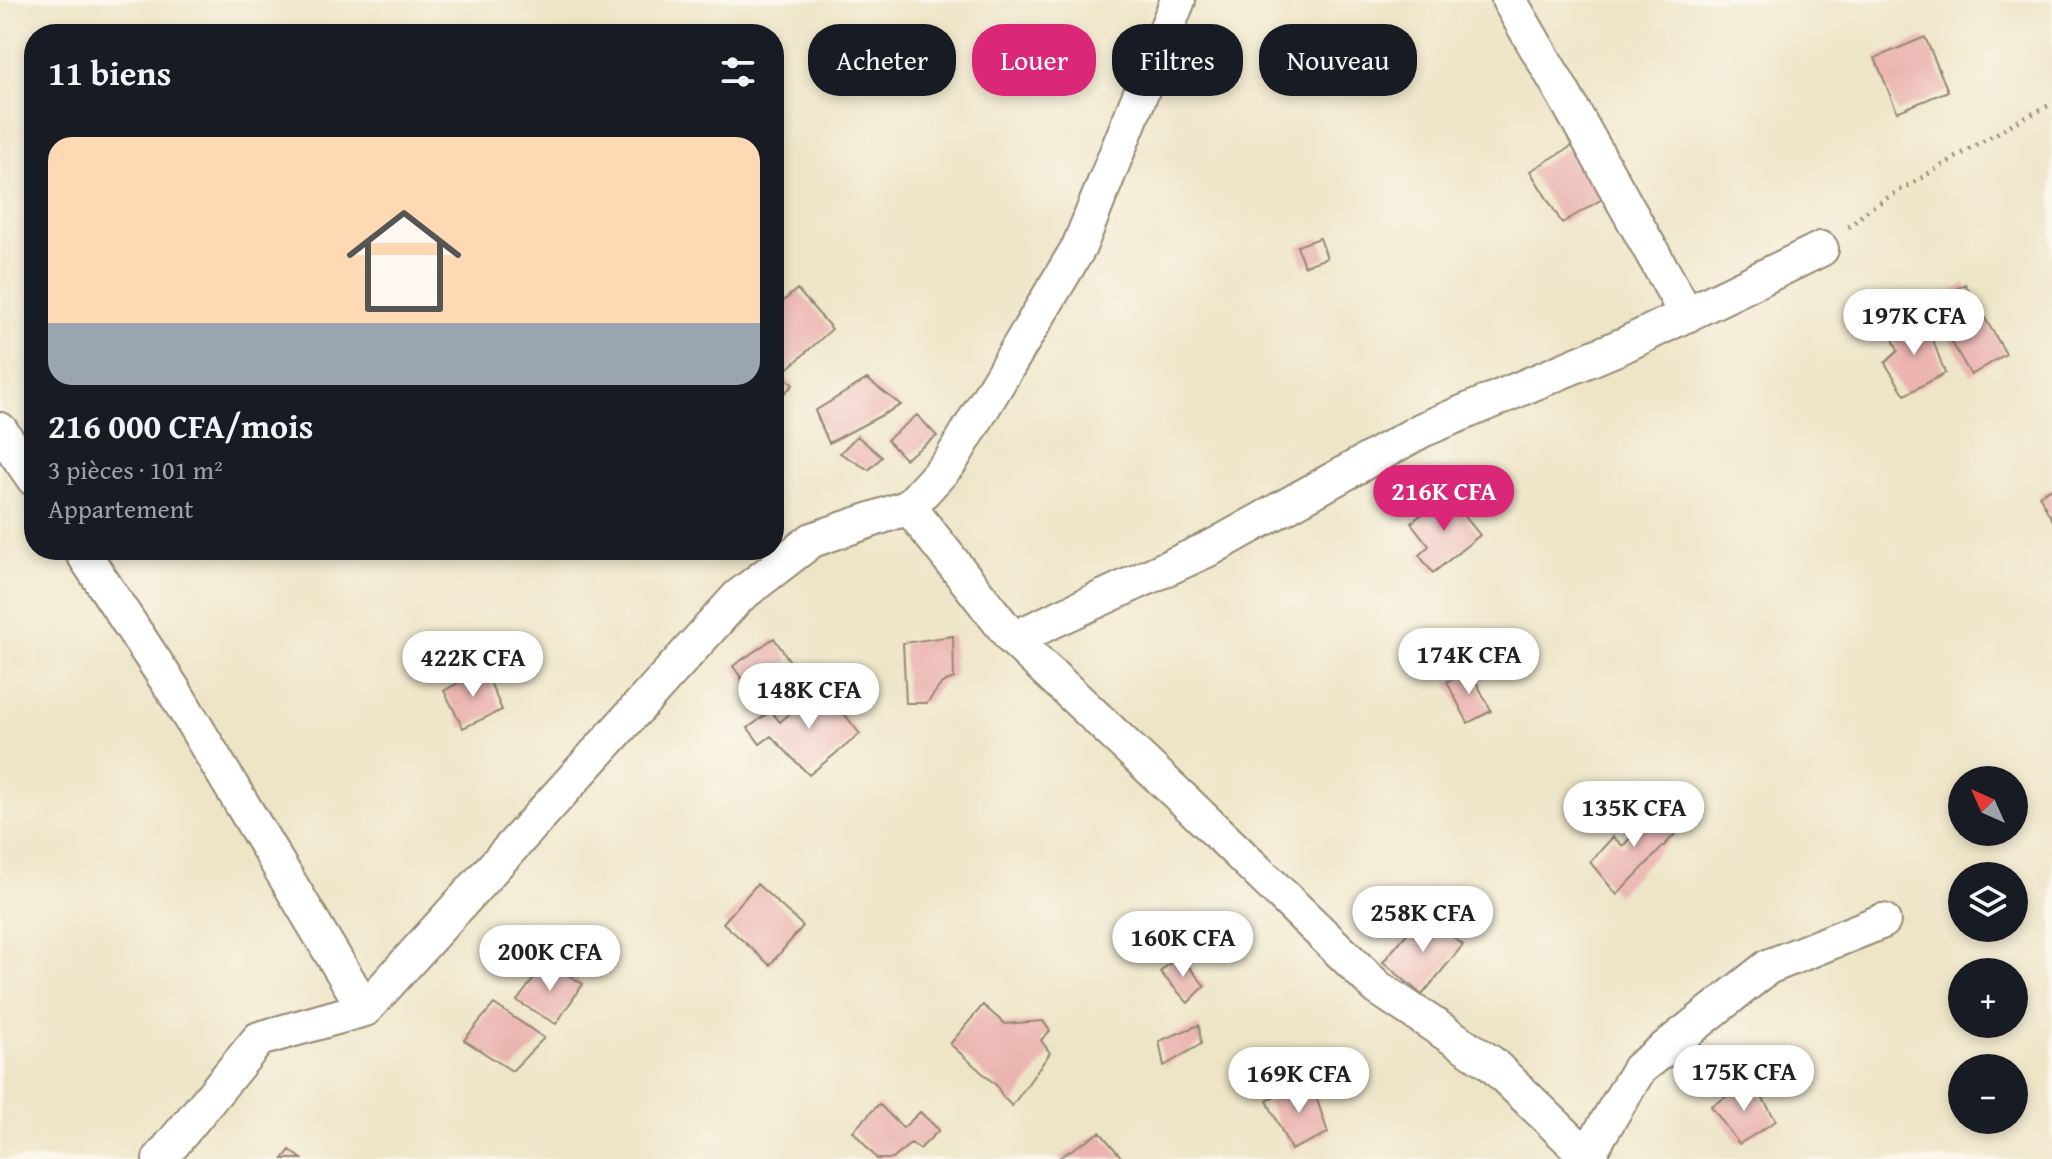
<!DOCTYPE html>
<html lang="fr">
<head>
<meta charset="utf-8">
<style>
  :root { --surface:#171b24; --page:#20242c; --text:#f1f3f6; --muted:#9ea1a6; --line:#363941; --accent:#db2777 }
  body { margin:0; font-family:"Gentium Book Plus",serif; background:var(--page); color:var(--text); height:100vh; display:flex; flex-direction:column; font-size:30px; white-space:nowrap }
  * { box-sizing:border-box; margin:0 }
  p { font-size:26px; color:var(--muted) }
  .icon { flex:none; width:44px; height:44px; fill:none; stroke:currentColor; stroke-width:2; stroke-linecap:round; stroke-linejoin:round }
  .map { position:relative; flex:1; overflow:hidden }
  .sheet { position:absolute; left:24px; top:24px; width:760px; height:536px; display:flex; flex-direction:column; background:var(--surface); border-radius:32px; box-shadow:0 4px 12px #0003 }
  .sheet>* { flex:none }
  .guide { position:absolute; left:808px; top:24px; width:760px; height:72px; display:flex; gap:16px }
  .needle { width:52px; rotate:315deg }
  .tools { position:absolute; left:1948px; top:766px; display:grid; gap:16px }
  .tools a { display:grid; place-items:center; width:80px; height:80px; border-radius:50%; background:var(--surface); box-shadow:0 4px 12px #0003; font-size:40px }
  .price { position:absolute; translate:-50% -68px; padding:0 18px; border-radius:28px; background:#fff; color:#222; font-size:26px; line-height:52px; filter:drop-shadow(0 2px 4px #0008) }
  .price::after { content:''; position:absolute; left:50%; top:48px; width:24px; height:18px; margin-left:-12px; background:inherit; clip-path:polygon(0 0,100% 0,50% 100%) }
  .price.current { background:var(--accent); color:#fff }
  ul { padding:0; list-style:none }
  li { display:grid; align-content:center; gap:16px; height:424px; padding:0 24px }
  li+li { border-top:2px solid var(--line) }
  li span { display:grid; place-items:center; height:248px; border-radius:24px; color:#555 }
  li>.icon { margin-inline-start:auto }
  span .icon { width:144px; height:144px; fill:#fffc; stroke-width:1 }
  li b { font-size:34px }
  h2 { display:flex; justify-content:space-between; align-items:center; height:96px; padding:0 24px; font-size:34px }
  .tag { padding:0 28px; border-radius:32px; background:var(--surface); box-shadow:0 4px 12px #0003; font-size:28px; line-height:72px }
  .tag.current { background:var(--accent); color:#fff }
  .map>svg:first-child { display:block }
  .building { fill:#ebb4b0 }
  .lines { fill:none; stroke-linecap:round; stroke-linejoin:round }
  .minor-casing { stroke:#948872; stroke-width:38 }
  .path { stroke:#948872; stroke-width:5; stroke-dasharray:2 6; stroke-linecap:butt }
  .minor { stroke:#fff; stroke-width:34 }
</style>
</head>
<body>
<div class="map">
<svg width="2052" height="1159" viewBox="0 0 2052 1159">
  <rect width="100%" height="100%" fill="#fbf7ec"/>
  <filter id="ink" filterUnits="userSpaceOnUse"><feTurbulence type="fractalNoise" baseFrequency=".0125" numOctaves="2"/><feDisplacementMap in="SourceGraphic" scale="16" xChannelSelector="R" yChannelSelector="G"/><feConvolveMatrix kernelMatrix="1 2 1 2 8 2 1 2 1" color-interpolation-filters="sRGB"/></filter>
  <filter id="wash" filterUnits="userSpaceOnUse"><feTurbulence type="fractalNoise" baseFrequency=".006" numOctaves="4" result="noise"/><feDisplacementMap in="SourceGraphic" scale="32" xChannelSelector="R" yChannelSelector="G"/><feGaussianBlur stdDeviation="1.8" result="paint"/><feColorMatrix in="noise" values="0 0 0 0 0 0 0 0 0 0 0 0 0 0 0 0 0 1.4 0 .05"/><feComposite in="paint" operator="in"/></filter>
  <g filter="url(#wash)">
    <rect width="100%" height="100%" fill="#eee5c7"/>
    <g id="blocks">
      <path class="building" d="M1925,37l23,54 -51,21 -22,-54z
        M1577,143l32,52 -47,28 -32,-52z
        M1320,238l7,20 -23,8 -7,-20z
        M1965,284l41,70 -35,21 -41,-70z
        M797,289l35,40 -50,45 11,11 -13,12 -6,-7v-80z
        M1924,316l21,57 -40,22 -20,-32 13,-12 -8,-19z
        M867,379l34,26 -72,38 -14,-32z
        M917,415l20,21 -32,23 -18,-19z
        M857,436l25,21 -13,13 -29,-17z
        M2052,488v32l-13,-25z
        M1447,494l33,41 -47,38 -14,-18 10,-9 -18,-23z
        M953,636l1,42 -12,5 -15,20h-21l-3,-60z
        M774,638l15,22 -41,28 -15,-22z
        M484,668l18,42 -39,18 -19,-37z
        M1470,670l21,41 -23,12 -21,-41z
        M822,686l38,48 -51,41 -38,-39 -11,8 -12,-16 23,-17 9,11z
        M1650,804l29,26 -62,65 -27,-33 23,-25 10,9 9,-10 -9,-6z
        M757,884l46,42 -33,39 -47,-42z
        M1424,913l39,32 -41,50 -39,-33z
        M1179,955l26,31 -17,17 -28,-31z
        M546,962l37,22 -27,40 -39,-23z
        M494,1004l50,34 -32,33 -48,-31z
        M983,1005l22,19 38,-3 7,10 -9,9 9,13 -38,53 -10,-10 -5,-10 -47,-42z
        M1199,1025l2,19 -37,22 -5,-25z
        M1310,1078l18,55 -37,17 -24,-49z
        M1753,1081l23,40 -37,23 -28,-38z
        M879,1104l24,24 17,-16 19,18 -19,19 -9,-6 -18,16h-16l-24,-28z
        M1100,1132l23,27h-66z
        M290,1150l12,9h-19z"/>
    </g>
  </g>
  <g filter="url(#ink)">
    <use href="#blocks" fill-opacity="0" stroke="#948872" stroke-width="2"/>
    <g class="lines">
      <g class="minor-casing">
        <path id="minor" d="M1509,0l54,93 124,222
          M0,430l34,49
          M909,507l104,132 174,164 191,185 113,75 99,96
          M81,550l93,141 191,318
          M1013,639l200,-92 209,-117 202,-85 197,-96
          M160,1159l99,-120 106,-30 373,-412 74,-57 97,-33 41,-45 129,-215 99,-247
          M1585,1159l54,-90 129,-102 115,-46"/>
      </g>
      <path class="path" d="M1848,227l24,-20 142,-84 38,-19"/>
      <use href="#minor" class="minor"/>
    </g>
  </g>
</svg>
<div class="tools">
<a><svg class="needle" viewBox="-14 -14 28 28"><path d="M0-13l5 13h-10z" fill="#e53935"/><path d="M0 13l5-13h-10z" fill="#9ea1a6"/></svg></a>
<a><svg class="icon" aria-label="layers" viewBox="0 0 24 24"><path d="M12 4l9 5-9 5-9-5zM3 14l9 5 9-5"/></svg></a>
<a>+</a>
<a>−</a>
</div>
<b class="price" style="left:1914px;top:357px">197K CFA</b>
<b class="price current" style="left:1444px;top:533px">216K CFA</b>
<b class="price" style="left:1469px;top:696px">174K CFA</b>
<b class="price" style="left:473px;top:699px">422K CFA</b>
<b class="price" style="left:809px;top:731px">148K CFA</b>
<b class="price" style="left:1634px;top:849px">135K CFA</b>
<b class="price" style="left:1423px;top:954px">258K CFA</b>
<b class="price" style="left:1183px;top:979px">160K CFA</b>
<b class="price" style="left:550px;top:993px">200K CFA</b>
<b class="price" style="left:1744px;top:1113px">175K CFA</b>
<b class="price" style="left:1299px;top:1115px">169K CFA</b>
<div class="guide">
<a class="tag">Acheter</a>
<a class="tag current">Louer</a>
<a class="tag">Filtres</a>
<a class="tag">Nouveau</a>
</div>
<section class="sheet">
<h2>11 biens<svg class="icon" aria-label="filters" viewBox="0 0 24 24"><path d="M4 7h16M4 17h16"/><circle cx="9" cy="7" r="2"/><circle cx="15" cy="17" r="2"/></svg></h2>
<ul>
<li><span style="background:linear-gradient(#ffd9b3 75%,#9aa5b1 0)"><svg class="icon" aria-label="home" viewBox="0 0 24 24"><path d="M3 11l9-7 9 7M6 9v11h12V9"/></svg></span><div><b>216 000 CFA/mois</b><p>3 pièces · 101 m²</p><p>Appartement</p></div></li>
</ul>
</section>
</div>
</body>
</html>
